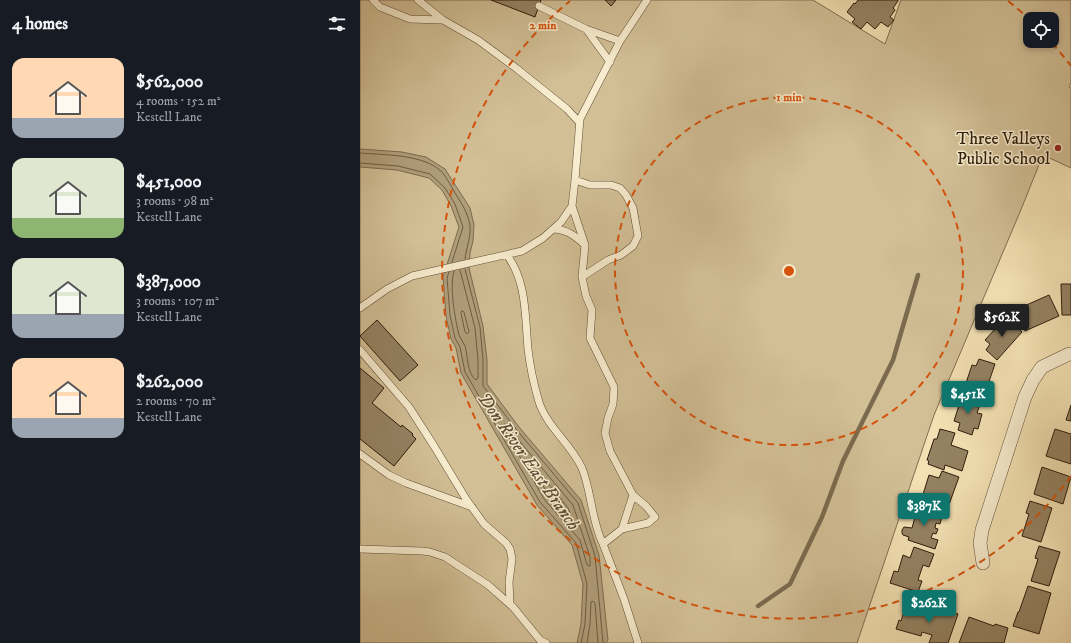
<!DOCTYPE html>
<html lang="en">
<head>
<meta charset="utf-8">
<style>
  :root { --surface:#171b24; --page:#242831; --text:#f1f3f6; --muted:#9ea1a6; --accent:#0f766e }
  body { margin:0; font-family:"IM FELL DW Pica",serif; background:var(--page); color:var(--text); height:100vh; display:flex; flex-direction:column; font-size:15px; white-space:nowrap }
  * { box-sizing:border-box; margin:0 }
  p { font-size:13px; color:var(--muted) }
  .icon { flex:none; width:22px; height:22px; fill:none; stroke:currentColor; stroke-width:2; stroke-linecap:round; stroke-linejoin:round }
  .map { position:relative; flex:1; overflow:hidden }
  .sheet { display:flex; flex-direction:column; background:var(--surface); width:360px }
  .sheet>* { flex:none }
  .controls { position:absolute; left:663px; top:12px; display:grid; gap:8px }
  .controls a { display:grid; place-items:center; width:36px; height:36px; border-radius:8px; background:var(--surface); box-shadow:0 2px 6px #0003; font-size:20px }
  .price { position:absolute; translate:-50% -34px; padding:0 9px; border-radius:4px; background:var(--accent); color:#fff; font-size:13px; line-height:26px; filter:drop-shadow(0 1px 2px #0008) }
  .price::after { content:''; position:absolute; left:50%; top:24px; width:12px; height:9px; margin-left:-6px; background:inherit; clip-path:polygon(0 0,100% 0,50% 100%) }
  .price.current { background:#222; color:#fff }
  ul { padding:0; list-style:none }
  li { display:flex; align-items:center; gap:12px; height:100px; padding:0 12px }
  li span { display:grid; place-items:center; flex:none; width:112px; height:80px; border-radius:12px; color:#555 }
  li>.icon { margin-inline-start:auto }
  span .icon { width:48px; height:48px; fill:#fffc; stroke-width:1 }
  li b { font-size:17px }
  h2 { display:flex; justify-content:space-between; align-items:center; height:48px; padding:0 12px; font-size:17px }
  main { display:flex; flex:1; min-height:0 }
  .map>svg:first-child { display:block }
  .green { fill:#d2bf96; stroke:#806d50; fill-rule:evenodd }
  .water { fill:#b09e7a; stroke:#7c6a4e }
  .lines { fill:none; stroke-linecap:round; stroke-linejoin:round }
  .shore { stroke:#6f5c42; stroke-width:1 }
  .stream { stroke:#7c6a4e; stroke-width:4.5 }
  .building { fill:#948262; stroke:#2e1b0b }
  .lane-casing { stroke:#5f4c35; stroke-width:8 }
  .street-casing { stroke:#5f4c35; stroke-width:14 }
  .lane { stroke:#f7ecce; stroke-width:7 }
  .street { stroke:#f7ecce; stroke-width:13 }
  .ring { fill:none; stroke:#d5530c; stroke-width:2; stroke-dasharray:7 5 }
  .poi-dot { fill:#8f2418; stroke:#f7ecce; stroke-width:1.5 }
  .labels { text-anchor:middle; stroke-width:3; stroke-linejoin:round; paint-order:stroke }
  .poi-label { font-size:17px; fill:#2e1b0b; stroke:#f7ecce; text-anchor:end }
  .water-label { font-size:18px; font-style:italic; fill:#624f37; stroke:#f7ecce }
  .centre { fill:#d5530c; stroke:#f7ecce; stroke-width:2 }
  .ring-label { font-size:12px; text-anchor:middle; font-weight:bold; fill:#d5530c; stroke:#f7ecce; stroke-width:3; stroke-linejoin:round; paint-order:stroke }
</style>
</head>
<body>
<main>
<section class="sheet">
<h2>4 homes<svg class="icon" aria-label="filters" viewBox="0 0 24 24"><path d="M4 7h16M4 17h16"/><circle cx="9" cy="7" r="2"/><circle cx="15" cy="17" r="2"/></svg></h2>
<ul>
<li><span style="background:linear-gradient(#ffd9b3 75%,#9aa5b1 0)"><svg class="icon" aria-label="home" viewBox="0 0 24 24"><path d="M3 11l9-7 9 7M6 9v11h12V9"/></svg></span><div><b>$562,000</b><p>4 rooms · 152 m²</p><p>Kestell Lane</p></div></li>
<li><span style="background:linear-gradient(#dfe7d0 75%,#8fb573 0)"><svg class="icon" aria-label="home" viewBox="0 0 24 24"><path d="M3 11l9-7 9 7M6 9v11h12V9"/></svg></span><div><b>$451,000</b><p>3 rooms · 98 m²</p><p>Kestell Lane</p></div></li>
<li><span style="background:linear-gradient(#dfe7d0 70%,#9aa5b1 0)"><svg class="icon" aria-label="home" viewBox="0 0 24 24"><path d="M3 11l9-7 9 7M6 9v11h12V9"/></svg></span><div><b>$387,000</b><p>3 rooms · 107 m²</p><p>Kestell Lane</p></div></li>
<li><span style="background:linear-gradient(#ffd9b3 75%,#9aa5b1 0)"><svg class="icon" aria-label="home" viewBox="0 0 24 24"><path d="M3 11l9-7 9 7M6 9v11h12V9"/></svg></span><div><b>$262,000</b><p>2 rooms · 70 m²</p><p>Kestell Lane</p></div></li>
</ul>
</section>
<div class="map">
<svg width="711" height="643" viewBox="0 0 711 643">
  <rect width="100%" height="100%" fill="#f3e1b3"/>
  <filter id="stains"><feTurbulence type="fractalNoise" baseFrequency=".005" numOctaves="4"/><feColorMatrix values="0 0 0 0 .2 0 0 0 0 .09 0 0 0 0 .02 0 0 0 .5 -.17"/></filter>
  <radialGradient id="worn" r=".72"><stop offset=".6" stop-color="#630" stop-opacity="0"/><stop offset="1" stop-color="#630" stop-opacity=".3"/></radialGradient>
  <path class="green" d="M0,0h453l72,44 16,-44h170v83l-2,4 2,1v80l-28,-13 -23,57 -86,203 -77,228h-497zM670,19h22v22h-22z"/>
  <path class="water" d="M0,149l42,3 24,5 19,12 25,39 4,17 -1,16 -3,12 -1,15 14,58 4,34v24l32,43 62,73 18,55 9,85 -2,3h-29l4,-19 2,-40 -11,-39 -35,-40 -76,-132 -5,-25 -5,-9 -5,-23 -3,-39 16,-50 -8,-21 -9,-16 -13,-12 -32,-8 -37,-3z"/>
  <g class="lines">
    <path class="shore" d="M0,153c24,2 64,1 82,19 5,6 9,14 13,21 7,11 13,20 15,33 1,12 -4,22 -5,33
      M0,163l38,3 32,8 15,14 10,16 8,23 -11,35
      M105,269l15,58 3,33v26l33,43 62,74 17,53 8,87
      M94,271c-5,15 1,48 5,64 2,4 4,7 6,11 3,10 2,28 11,34l2,-2v-18l-3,-32 -15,-58
      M89,272l-2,6 3,37 5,23 5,9 5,25 75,130 36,41 11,41 -2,40 -4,19
      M102,311l2,1 5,20 -2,2 -2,-2 -4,-19z
      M145,424l68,81 17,52v9l-3,-1 -7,-25 -36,-41 -41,-72z
      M183,481h3l22,27 2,5 -1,2h-3l-17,-19 -7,-12z
      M227,643l3,-19 1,-22 2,-1 2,2 3,40"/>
    <path class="stream" d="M398,606l32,-22 32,-67 21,-56 50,-101 25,-85"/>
  </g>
  <path class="building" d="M131,0h50l-6,17z
    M245,0h11l-5,6z
    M498,0h40v1l-5,7 2,2 -5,7 4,3 -6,7 -7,-5 -6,7 -8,-7 -6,7 -9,-7 3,-3 -8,-7 7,-9 1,1z
    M701,284h10v31h-9z
    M689,295l10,21 -34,15 -7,-15 7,-3 -3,-6z
    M646,317l16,15 -25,28 -11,-10 4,-6 -5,-4z
    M17,320l41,45 -18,16 -40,-45z
    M619,359l16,5 -11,32 -20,-7 8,-24 4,1z
    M0,368l24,20 -12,15 29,24 1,-2 11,9 -1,1 4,4 -22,27 -34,-27z
    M602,396l19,6 -4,11 5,1 -4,15 -4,-1 -2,7 -14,-5 2,-7 -6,-2z
    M711,405v16l-5,-1z
    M580,429l15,4 -4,12 17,6 -6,20 -17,-6 -1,5 -16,-6 1,-3 -2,-1 7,-21h3z
    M695,429l16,5v30l-25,-8z
    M682,467l29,10 -8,27 -29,-10z
    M582,471l17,6 -12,33 -26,-9 8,-26 10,3z
    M670,501l22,7 -11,34 -19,-6 7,-22 -3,-1z
    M555,505l28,8 -3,11 -4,-1 -1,5 3,1 -2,5 -3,-1 -2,5 7,2 -3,9 -27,-9 1,-3 -6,-2 -1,-2v-3l2,-3 8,1 3,-11 -3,-1z
    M679,546l21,6 -11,34 -18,-5 7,-22 -3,-1z
    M554,547l20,7 -5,13 -6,-2 -5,15 4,1 -4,11 -28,-9 4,-12 4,1 5,-17 7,3z
    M668,586l23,7 -12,41 -26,-8 5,-14h1z
    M558,604l10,3 -1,4 11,2 -1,1 5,1 2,-6 14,5 -10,29h-19l3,-8 -10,-3 -1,4 -25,-7 3,-9 2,1 3,-10 10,4z
    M609,617l25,9 1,-2 13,4 -4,15h-45z"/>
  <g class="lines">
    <g class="lane-casing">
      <path id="lane" d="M13,0l7,7 30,12 32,1
        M58,0l25,20 35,20 38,28 51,41 12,13
        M179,6l47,23 34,12
        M226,29l24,33
        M215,180l15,5h21l9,3 6,7 7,13 5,28 -5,10 -12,9 -13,5 -26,17
        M212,206l13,39 -3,32 4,19 6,14 -2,28 24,49 -1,17 -5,14 -3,15 5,18 23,44 13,11 9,11 -7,6 -26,6 11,-34
        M194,229c14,1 21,7 31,16
        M147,255c20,27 18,62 21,94 2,18 6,36 11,53 8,25 32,42 43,66 10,25 9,52 21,76
        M0,308l27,-19 25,-13 110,-25 21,-13 18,-16 11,-16 3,-26 5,-61 40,-78 27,-41
        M0,350l49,57 25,39 32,53 18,25 22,19 4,6 2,10 -3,23 1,21
        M0,454l29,21 17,8 66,24
        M262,529l-19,15 21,55 14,44
        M0,549l62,2 8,1 15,5 43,28 25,22 27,33 6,3"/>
    </g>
    <g class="street-casing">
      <path id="street" d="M623,563l-3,-20 2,-13 43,-133 8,-17 9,-13 27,-13h2"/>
    </g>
    <use href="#lane" class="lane"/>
    <use href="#street" class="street"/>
  </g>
  <g class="ring">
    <circle cx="429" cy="271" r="174"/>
    <path d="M711 476A348 348 0 1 1 210 1M648 1A348 348 0 0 1 669 19M692 43A348 348 0 0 1 711 66"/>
  </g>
  <circle class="poi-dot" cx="698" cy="148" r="4"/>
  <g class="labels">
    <g class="poi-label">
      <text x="690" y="144">Three Valleys<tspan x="690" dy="20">Public School</tspan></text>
    </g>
    <g class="water-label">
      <text transform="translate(169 461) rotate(55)" y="6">Don River East Branch</text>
    </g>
  </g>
  <circle cx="429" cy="271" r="6" class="centre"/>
  <g class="ring-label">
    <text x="183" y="29">2 min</text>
    <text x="429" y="101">1 min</text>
  </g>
  <rect width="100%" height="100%" filter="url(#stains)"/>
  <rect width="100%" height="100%" fill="url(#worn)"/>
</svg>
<div class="controls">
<a><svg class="icon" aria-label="locate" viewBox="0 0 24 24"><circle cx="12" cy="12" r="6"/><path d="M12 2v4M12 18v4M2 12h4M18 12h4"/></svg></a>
</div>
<b class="price current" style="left:642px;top:338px">$562K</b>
<b class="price" style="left:608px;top:415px">$451K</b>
<b class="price" style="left:564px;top:527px">$387K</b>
<b class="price" style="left:569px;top:624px">$262K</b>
</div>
</main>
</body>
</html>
